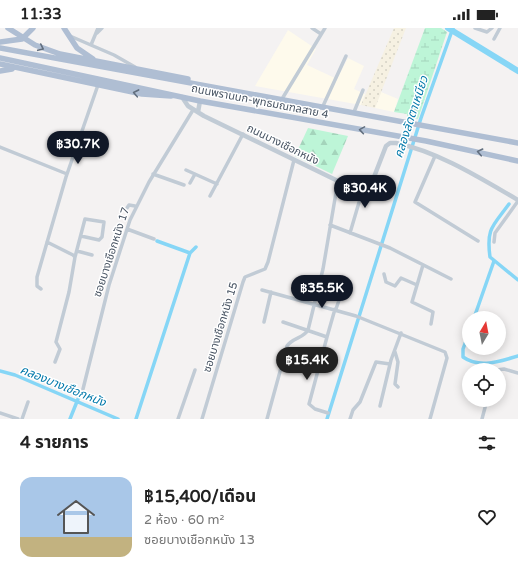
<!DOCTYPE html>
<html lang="th">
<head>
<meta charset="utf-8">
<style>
  :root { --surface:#fff; --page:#f6f6f6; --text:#222; --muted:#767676; --line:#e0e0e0; --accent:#111827 }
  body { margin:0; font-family:"Varela Round","Noto Sans Thai",sans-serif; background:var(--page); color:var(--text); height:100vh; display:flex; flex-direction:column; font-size:15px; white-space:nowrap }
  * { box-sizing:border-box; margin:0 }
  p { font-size:13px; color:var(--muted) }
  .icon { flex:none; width:22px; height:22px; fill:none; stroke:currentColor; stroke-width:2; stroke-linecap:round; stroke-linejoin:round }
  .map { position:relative; height:391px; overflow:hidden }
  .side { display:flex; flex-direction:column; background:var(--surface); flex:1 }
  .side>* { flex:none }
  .needle { width:26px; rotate:10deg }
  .fabs { position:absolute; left:462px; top:283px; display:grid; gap:8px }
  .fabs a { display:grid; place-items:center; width:44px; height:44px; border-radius:50%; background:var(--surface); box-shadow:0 2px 10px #0003; font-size:20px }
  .price { position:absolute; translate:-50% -34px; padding:0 9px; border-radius:14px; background:var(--accent); color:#fff; font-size:13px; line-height:26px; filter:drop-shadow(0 1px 2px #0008) }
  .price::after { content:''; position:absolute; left:50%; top:24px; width:12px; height:9px; margin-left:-6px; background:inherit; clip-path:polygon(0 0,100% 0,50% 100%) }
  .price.on { background:#222; color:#fff }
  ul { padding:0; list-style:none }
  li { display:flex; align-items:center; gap:12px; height:100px; padding:0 20px }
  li+li { border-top:1px solid var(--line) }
  li span { display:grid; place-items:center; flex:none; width:112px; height:80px; border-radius:12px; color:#555 }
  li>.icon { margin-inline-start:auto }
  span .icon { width:48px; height:48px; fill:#fffc; stroke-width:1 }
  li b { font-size:17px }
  h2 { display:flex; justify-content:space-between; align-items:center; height:48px; padding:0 20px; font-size:17px }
  .status { display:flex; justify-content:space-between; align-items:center; height:28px; padding:0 20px; background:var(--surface); direction:ltr }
  .status svg { height:11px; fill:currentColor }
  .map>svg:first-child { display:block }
  .commercial { fill:#fefaec }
  .forest { fill:url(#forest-firs) }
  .wetland { fill:url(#wetland-marsh) }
  .sand { fill:url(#sand-dots) }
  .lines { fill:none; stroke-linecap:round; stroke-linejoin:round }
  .canal { stroke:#86d6f6; stroke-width:3.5 }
  .river { stroke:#86d6f6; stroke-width:6 }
  .minor { stroke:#c1cbd5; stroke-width:3.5 }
  .tertiary { stroke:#c1cbd5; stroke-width:4.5 }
  .primary { stroke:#afbed3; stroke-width:5.5 }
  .primary-bridge { stroke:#afbed3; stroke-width:5.5 }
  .oneway { stroke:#616e7e }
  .labels { text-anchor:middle; stroke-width:3; stroke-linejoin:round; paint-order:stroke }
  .street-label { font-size:11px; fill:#475362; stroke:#fff }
  .water-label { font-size:12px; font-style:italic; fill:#0279ab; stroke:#fff }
</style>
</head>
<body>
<div class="status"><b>11:33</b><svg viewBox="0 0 49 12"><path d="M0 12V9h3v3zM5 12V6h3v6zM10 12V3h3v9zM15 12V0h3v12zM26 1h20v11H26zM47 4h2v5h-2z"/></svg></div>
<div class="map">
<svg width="518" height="391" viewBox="0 0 518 391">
  <defs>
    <pattern id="forest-firs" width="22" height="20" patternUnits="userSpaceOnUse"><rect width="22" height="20" fill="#bdf5d7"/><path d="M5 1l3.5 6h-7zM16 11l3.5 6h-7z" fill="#a4d4bb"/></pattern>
    <pattern id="wetland-marsh" width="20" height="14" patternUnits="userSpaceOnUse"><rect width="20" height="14" fill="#bdf5d7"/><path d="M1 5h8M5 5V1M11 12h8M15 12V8" fill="none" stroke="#a4d4bb"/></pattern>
    <pattern id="sand-dots" width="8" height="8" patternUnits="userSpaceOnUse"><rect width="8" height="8" fill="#f6f1e2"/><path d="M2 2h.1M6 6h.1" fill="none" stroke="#d4d1c4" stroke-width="1.8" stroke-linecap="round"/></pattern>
  </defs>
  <rect width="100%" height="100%" fill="#f4f2f2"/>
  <path class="commercial" d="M288,2l28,19 -9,16 30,14 11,-21 16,8 -10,23 11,5 -4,11 -106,-19z
    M381,64l17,7 -4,13 -19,-4z"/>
  <path class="forest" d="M308,100l40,8 -16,38 -37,-18z"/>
  <path class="wetland" d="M425,0h16l6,4 -29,87 -11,-2v-3l-13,-2z"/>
  <path class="sand" d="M394,0h12l-31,80 -14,-3z"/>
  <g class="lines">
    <path class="canal" d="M509,176c-16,22 -23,24 -19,53l28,23
      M157,213l33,12
      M474,290l20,-57
      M469,305l-6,16v8c17,12 37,4 55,-1
      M0,343l15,4 103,44
      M70,391l8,-20
      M136,391l54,-166 6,-6
      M327,391l94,-301 32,-90"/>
    <path class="river" d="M448,0l70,43"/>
    <path class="minor" d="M312,0l9,6
      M475,0l12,4 5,-4
      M97,5l5,-5
      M70,8l44,19 21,12
      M494,11l6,-11
      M91,17l7,-17
      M282,71l43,-71
      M323,78l23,-50
      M354,84l9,-22
      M0,119l67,27
      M435,128l-20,46 63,39
      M186,142l31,14
      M153,146l31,11
      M190,155l5,-9
      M210,168l33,-62
      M127,180l2,-3 6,1
      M330,197l60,23 61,31
      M127,201l27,10
      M350,205l15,-51
      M47,214l26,13 2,2 -6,35 -13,50 4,7 -5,13
      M494,214l1,-9 23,-32
      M77,223l15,4
      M75,229l10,-38 19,3 -2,15 -3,3 -18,-4
      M423,237l-11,37 21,10 -2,12
      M384,246l2,8 9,4 6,-8 16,7
      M41,261l-4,-3v-9l29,-100 32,-92
      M262,262l94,26 89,36 2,6 -17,61
      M336,281l10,-29
      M264,294l7,-30
      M283,294l44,15 -18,67 6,5 13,4
      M327,309l8,-28
      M395,324l3,10 -3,22 3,3
      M497,342l7,-1 14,4
      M83,361l26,-104 21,-65 19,-38 44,-72
      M380,378l11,-46 10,-27
      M0,385l18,6
      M22,391l6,-17
      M178,391l17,-49
      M202,391l41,-137 2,-5 20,-8 3,-7 26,-102
      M267,391l20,-73c5,-8 17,-8 21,-16l15,-61 15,-88
      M350,391l3,-9 7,-8 16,-40 14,2
      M482,391l5,-19"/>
    <path class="tertiary" d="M182,69l6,9 16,10 134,65 22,2 14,-6 12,-31 4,-3h6c43,9 84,35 122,57
      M198,84l2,-11"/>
    <path class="primary" d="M8,0l27,17 25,9 128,25
      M64,0l13,20 16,11
      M0,20l518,95
      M0,30l200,43 226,40 92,20
      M0,36l142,30 29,2
      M0,43l12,-2"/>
    <path class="primary-bridge" d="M0,14l22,-3 11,-11"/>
  </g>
  <defs><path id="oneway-chevron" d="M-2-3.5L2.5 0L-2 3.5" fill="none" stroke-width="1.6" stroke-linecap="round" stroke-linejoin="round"/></defs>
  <g class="oneway">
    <use href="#oneway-chevron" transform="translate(41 20) rotate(25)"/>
    <use href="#oneway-chevron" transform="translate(136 65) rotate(-169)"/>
    <use href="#oneway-chevron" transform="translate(362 102) rotate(-171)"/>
    <use href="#oneway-chevron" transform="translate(480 124) rotate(-168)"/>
  </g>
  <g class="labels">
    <g class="street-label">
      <text transform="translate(260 73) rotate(11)" y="4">ถนนพรานนก-พุทธมณฑลสาย 4</text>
      <text transform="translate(283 116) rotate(26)" y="4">ถนนบางเชือกหนัง</text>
      <text transform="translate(111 224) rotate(-72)" y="4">ซอยบางเชือกหนัง 17</text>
      <text transform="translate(220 299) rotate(-73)" y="4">ซอยบางเชือกหนัง 15</text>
    </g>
    <g class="water-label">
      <text transform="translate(411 89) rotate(-72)" y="4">คลองลัดตาเหนียว</text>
      <text transform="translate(63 358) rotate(22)" y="4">คลองบางเชือกหนัง</text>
    </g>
  </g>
</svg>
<div class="fabs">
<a><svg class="needle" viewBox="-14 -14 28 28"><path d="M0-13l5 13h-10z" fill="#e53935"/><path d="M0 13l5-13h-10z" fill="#767676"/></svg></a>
<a><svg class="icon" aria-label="locate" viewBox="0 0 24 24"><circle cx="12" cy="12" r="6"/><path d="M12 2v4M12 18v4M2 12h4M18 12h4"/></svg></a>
</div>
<b class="price" style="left:78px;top:137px">฿30.7K</b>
<b class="price" style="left:365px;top:181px">฿30.4K</b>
<b class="price" style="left:322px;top:281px">฿35.5K</b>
<b class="price on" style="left:307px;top:353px">฿15.4K</b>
</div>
<section class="side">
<h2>4 รายการ<svg class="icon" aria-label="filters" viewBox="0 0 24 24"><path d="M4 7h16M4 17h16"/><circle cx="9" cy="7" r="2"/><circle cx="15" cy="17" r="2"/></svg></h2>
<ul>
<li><span style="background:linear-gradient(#a9c7e8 75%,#c2b280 0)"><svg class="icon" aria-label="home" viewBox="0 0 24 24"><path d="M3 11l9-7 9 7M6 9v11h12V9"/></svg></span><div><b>฿15,400/เดือน</b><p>2 ห้อง · 60 m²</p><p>ซอยบางเชือกหนัง 13</p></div><svg class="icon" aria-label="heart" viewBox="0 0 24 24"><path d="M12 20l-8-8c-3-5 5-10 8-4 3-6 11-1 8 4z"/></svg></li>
</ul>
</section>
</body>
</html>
